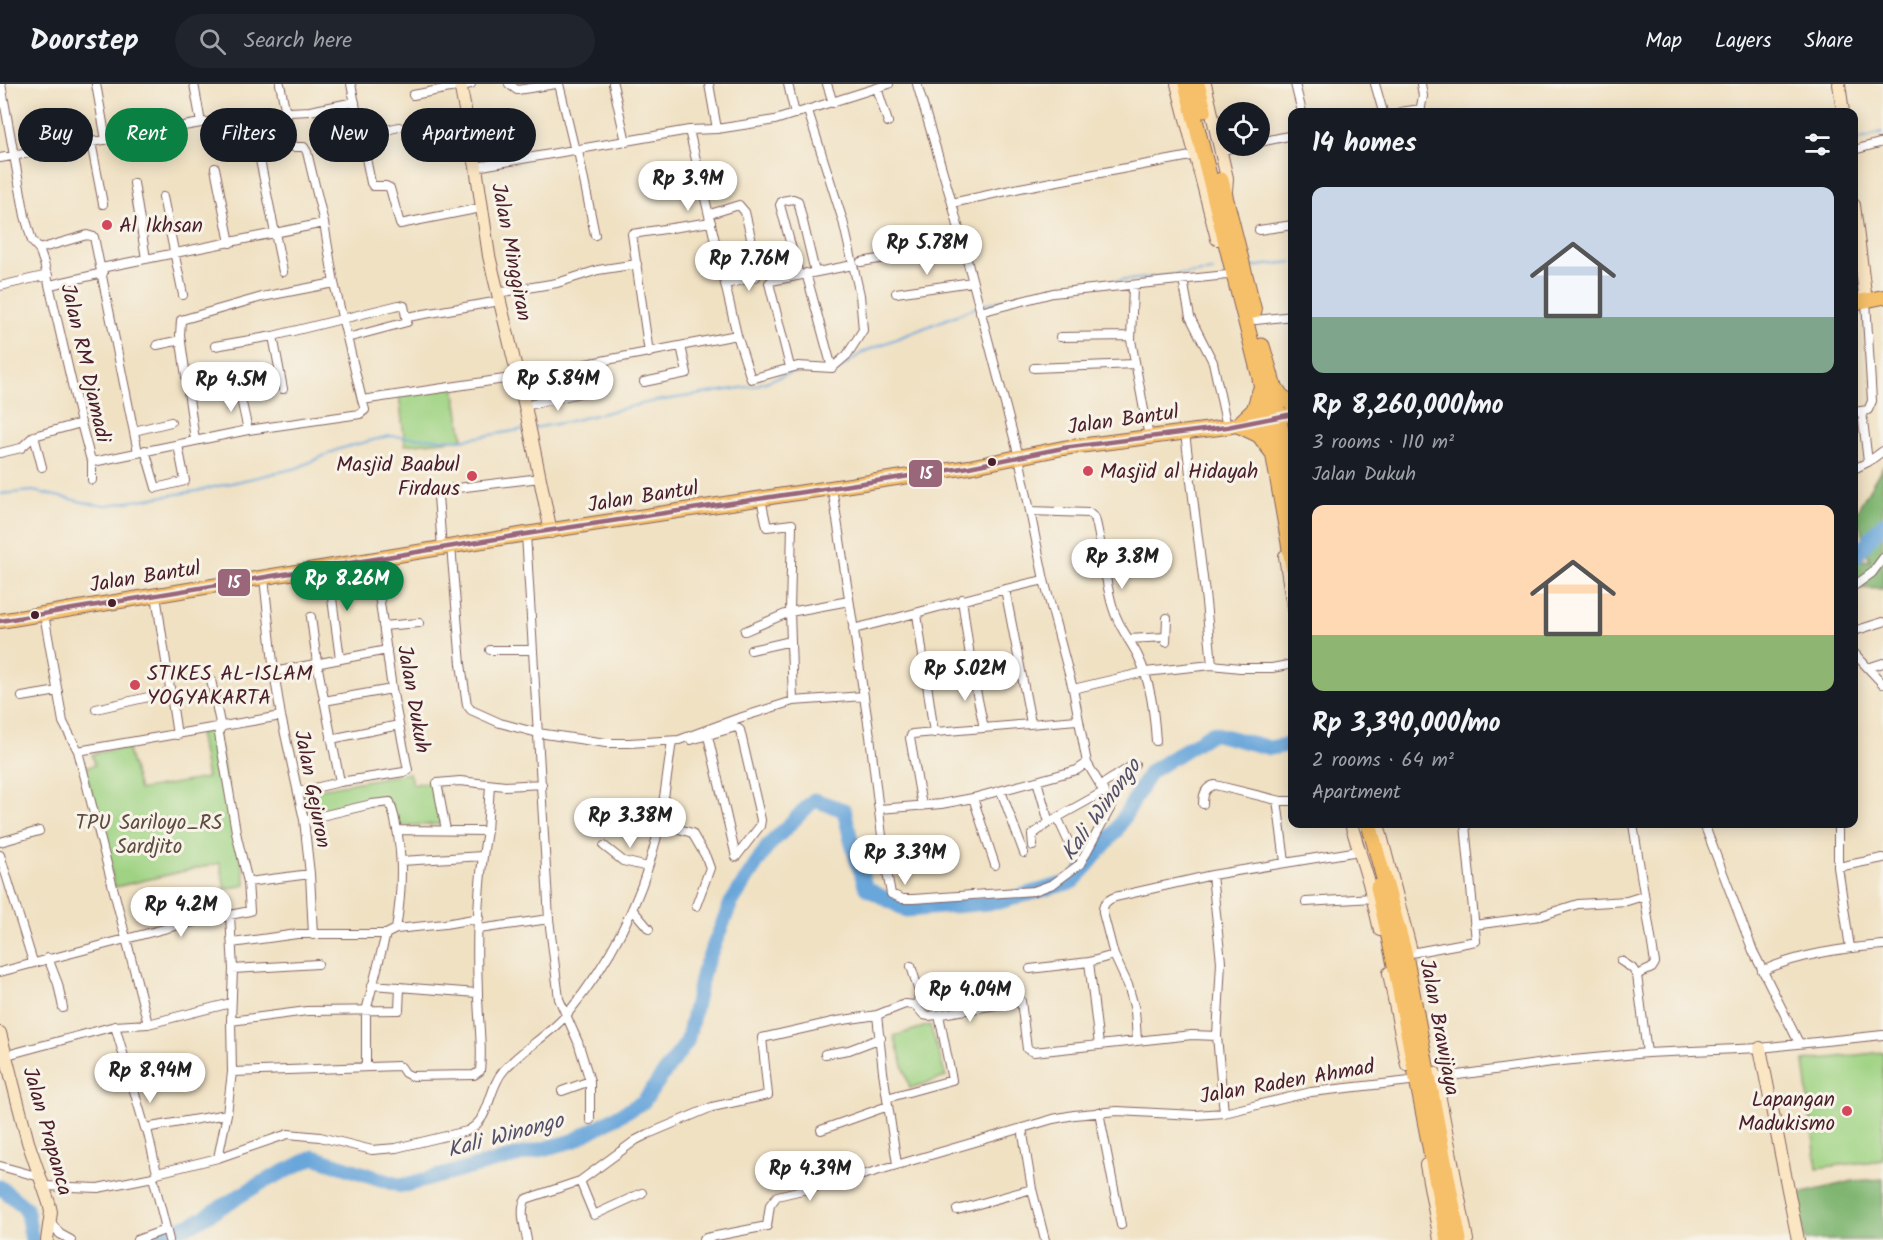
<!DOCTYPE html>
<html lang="en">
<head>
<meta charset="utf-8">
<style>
  :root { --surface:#171b24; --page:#20242c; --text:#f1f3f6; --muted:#9ea1a6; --line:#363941; --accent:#0b8043 }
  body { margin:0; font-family:Kalam,sans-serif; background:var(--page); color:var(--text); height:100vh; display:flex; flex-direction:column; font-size:22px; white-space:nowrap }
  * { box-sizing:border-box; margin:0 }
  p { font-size:20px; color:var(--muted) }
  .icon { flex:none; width:33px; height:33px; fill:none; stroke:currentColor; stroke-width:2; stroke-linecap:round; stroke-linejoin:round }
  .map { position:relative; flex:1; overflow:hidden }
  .drawer { position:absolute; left:1288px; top:24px; width:570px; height:720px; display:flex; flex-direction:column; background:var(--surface); border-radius:12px; box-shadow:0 3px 15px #0003 }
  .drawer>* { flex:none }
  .hud { position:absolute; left:18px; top:24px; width:570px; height:54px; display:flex; gap:12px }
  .buttons { position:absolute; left:1216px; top:18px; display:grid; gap:12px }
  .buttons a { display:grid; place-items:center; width:54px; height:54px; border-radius:50%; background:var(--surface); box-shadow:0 3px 15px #0003; font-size:30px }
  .price { position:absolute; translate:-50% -51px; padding:0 14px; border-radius:21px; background:#fff; color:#222; font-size:20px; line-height:39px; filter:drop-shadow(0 2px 3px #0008) }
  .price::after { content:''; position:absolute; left:50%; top:36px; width:18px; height:14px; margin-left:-9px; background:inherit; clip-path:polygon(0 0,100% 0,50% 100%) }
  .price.active { background:var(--accent); color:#fff }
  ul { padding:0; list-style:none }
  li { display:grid; align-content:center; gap:12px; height:318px; padding:0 24px }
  li span { display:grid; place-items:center; height:186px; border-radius:12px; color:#555 }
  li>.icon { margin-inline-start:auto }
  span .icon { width:108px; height:108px; fill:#fffc; stroke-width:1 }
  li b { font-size:26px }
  h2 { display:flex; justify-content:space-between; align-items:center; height:72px; padding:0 24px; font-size:26px }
  .tag { padding:0 21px; border-radius:27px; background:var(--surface); box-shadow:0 3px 15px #0003; font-size:21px; line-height:54px }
  .tag.active { background:var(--accent); color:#fff }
  header { display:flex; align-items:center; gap:36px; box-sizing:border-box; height:84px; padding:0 30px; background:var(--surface); border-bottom:2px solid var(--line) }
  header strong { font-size:28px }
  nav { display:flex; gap:33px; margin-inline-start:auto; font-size:21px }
  .search { width:420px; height:54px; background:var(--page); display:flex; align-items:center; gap:15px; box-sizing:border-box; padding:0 21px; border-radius:33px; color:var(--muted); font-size:22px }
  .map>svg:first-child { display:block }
  .green { fill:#9fd383; stroke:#747957; stroke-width:1.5 }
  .forest { fill:#7fb571; stroke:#646a4e; stroke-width:1.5 }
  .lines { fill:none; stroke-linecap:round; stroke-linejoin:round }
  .stream { stroke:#69a6da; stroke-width:2 }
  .river { stroke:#69a6da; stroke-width:15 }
  .street-casing { stroke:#846360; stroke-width:10 }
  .secondary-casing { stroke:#846360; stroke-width:14 }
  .primary-casing { stroke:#846360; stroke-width:16 }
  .highway-casing { stroke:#846360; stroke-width:17 }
  .street { stroke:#fff; stroke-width:8 }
  .secondary { stroke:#fbe6c4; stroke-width:12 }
  .primary { stroke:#f6c06b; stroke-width:14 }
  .highway { stroke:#f6c06b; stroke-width:15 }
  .bus-1-casing { stroke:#f7f3e8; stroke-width:9 }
  .bus-1 { stroke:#99667a; stroke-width:4.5 }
  .poi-dot { fill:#d1495b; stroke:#f7f3e8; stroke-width:2 }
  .bus-dot { fill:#4a1f2b; stroke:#f7f3e8; stroke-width:2 }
  .labels { text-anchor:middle; stroke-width:6; stroke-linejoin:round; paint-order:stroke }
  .poi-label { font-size:21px; fill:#4a1f2b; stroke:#f7f3e8; text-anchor:start }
  .street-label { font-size:21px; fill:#4a1f2b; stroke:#f7f3e8 }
  .park-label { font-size:21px; fill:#5f4c41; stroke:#f7f3e8 }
  .water-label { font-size:22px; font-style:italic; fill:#554e68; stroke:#f7f3e8 }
  .line-badge { stroke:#f7f3e8; stroke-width:2 }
  .badge-label { font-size:16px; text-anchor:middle; font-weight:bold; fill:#fff }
</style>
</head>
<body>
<header>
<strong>Doorstep</strong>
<div class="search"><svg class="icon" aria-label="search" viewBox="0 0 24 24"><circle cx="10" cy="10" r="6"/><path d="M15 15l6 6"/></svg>Search here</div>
<nav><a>Map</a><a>Layers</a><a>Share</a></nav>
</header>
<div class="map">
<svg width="1883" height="1156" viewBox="0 0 1883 1156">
  <rect width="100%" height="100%" fill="#f7f3e8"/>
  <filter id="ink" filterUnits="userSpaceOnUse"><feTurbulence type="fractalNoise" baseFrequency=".0167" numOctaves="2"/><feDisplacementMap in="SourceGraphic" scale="12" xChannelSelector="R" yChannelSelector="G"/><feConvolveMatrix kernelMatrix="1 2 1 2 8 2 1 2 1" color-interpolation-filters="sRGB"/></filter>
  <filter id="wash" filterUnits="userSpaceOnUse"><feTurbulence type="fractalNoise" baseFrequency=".008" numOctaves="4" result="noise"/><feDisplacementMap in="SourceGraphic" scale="24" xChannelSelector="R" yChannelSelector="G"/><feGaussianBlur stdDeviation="1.35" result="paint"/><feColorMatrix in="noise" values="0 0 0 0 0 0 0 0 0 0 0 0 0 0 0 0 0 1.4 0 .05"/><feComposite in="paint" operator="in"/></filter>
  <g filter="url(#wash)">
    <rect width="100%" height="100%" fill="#f0e1c3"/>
    <path class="green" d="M454,302l9,53 -58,6 -6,-51z
      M216,645l30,156 -21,4 -5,-26 -105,24 -30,-119 10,-3 -3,-11 35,-7 12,43 68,-12 -8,-45z
      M409,689l4,11 23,-2 7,42 -48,2 -4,-23 -28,1 -55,11 -6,-23z
      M930,941l16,52 -36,11 -16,-52z
      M1883,968v108l-66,8 -13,-107z"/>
    <path class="forest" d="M1883,382v123l-29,-1v-29l16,2 -14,-49z
      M1883,1095v61h-78l-10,-45 58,-14z"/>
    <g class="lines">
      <path class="stream" d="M1854,57l29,-8
        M1249,183l44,-5
        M982,221l69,-17 162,-17
        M534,344l32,-6 84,-20 104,-16 36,-13 20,-1 22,3 31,-23 114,-45
        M0,410l33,-3 64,14h11l89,-14 100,-23 42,-19 50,-13 71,4 66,-11"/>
      <path class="river" d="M1854,474l29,-35
        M0,1103l26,21 6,32
        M153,1153l40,-13 68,-41 53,-26 87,29 172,-45 70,-39 44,-60 16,-70 28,-69 37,-57 46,-46 30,10 9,38 13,40 40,22 93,-8 75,-21 42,-50 34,-59 62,-39 58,15 23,-4"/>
    </g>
  </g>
  <g filter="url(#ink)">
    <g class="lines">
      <g class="street-casing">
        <path id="street" d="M1,0l24,132 7,25 7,8 5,14 37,160 9,34 3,5 155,-32 112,-16 5,-4 -3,-10 156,-23 219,-42
          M96,0l10,56
          M194,0l7,39
          M280,0l13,63h11l3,5 17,71 10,60 28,117
          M351,0l20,99 2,3h13l4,2 10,36 81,-16
          M509,0l8,6 39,-6
          M559,0l16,67
          M613,0l13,58
          M709,0l8,45
          M788,0l7,30
          M827,0l6,19
          M1295,0l7,28
          M1375,0l8,28
          M877,4l11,34
          M413,11l58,-11
          M1400,28l21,-3
          M1420,28l3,-16 -2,-12
          M689,46l48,205 14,44 47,-13 34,2 15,-13 16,-25 -3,-35 -17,-74 -35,-110
          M91,58l12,62
          M1260,58l33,-7
          M326,60l73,-17
          M1221,66l21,-4
          M1854,66l29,-8
          M578,67l17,84
          M0,74l201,-35 68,-10 41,-2 45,-9
          M260,76l23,112
          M476,83l213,-37 28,-1 58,-9 114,-36
          M215,84l15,75
          M134,99l12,76
          M163,113l20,98
          M952,119l68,-15 176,-33
          M710,130l29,-9 6,7 14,60 -3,5 -30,7
          M1259,146l34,-5
          M39,165l48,-14 7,2 44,215
          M861,178l101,-17
          M101,184l223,-45
          M806,189l26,95
          M799,191l-19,-70 2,-4 11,-2 5,2 17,71
          M1183,196l7,37 23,45 14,65
          M50,201l53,-12
          M0,202l48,-11
          M1133,202l-2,54 18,97
          M497,209l60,-10 41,-13 39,-6
          M896,209l76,-11
          M980,228l73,-19 174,-18
          M407,233l93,-16
          M1256,236l37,-4
          M1060,253l70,-1
          M157,261l24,-5
          M215,262l58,-10
          M649,269l-17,-119 79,-12
          M790,283l-21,-84 2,-2 82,-16
          M1034,284l101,-4
          M644,298l43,-9 -6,-27
          M283,305l-10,-53 126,-31 5,1 3,16 -60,16
          M239,306l9,40
          M525,322l59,-14
          M1854,328l14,-2 4,-9 -6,-100
          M134,347l37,-9
          M1185,349l21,169 6,63
          M34,352l8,31
          M195,356l-15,-105 1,-15 81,-23 72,-14
          M145,366l11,38 29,-7 -7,-36
          M0,369l21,-5 13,-12 47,-13
          M92,378v18
          M1868,378l15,-11
          M1854,385l14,-7 -6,-50
          M832,403l38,249 15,125 6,33 12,5h10l121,-8 19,-7 27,-20 32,-59 -25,-42
          M761,415l6,28 25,-3 -2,88 3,89
          M1030,427l59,2 6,5c8,29 9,61 18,90 5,18 17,32 25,48 13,27 16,56 18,85
          M526,450l23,385 10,80 19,43 12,39v39
          M451,462l10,118 6,41 4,5 29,13 38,10 68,10h23l50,-3 57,-21 57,-18 71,-5
          M442,464l-4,-52 3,-6 99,-12
          M328,484l12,91
          M264,494l10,94 7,44 23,104 6,54 3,61
          M1854,502l18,-13 11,-15
          M1005,505l26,134
          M156,511l21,140
          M962,515l10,72 12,57
          M44,530l19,108 15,29 70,273
          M917,530l17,119
          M311,533l6,46 23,119
          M383,542l36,-3
          M853,545c64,-15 127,-35 191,-49
          M745,547l45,-19 59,-11
          M1854,547l29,-9
          M1128,555l38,-2
          M1166,558l1,-24
          M490,566h43
          M751,566l40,-9
          M1854,569l29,31
          M1868,584l15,-5
          M274,588l113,-22
          M211,596l10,48
          M1073,605l72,-17 67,-7 28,3h32l21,-4
          M22,613l36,-6
          M324,617l68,-12
          M96,625l74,-17
          M331,655l68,-14
          M691,656l45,-13 4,3 21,90 -1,6 -24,31 -28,-121
          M78,667l203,-35
          M1037,697l11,38 3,2 52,-29
          M1100,702l35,-22
          M1001,707l23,62
          M298,708l42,-10 64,-10 4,-2 -16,-81 -18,-130
          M973,714l22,67
          M1277,716l8,62
          M1203,720c0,-9 2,-17 12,-19l66,16h12
          M922,722l-12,-68 2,-4 165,-14
          M879,725l62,-5 32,-6 104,-28 10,-7 -14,-74 -29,-109 -25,-123 -67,-254 -35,-119
          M1058,735l17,37
          M304,736l68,-16 18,-2c14,43 13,83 6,127
          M660,739l32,10 14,24 4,11 -14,38
          M1633,740l22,139 -3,5 -15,7
          M1704,740l49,127 46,92
          M1838,740v43l12,81
          M446,746l-9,-47 23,-2 45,5 37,-2
          M487,747l3,-46
          M0,758l39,-11
          M604,762l19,15 25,6
          M1033,762l-1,-11 19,-14
          M0,771l33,107
          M401,777l82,-5
          M1838,783l45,-9
          M1212,791l9,87 -4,74 7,77
          M248,798l62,-8
          M1306,818l67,-4
          M632,825l17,20
          M1474,841l66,-9 38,-12 49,-3 16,-5
          M479,845l70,-10
          M232,859l65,-9h89l10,-5 49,-5 34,-6
          M1411,869l65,-12 -11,-117
          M48,874l10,26 5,24
          M1621,877l11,7 5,7 10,78
          M1089,878l10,83
          M911,882l8,26 -1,14
          M233,885l85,-5
          M1030,885l59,-7 25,-7
          M1762,887c37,-17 80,-23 121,-26
          M0,888l179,-47 71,-14 -2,-29 -11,-45 -19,-109
          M372,901l105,8
          M877,931l6,57 14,92
          M231,937l76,-10 92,-1 1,-23
          M115,942l30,102 82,-14
          M1137,957l-2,-31 -7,-25 -14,-30 -11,-42c-1,-9 4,-13 12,-16l97,-22 147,-24
          M825,970l24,-4 32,-12
          M7,971l108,-29 33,-2 83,-21
          M366,982v-55l20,-77
          M232,988l166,-6 3,1 4,6 6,3 63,-1 6,-4c3,-25 -2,-52 -2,-78 -2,-51 0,-113 9,-162l-90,-1
          M1436,994l116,-16 95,-9 113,-5 123,-13
          M562,1007l28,-10
          M887,1014l65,-18 -13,-65
          M1099,1028l22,113
          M1022,1044l10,61 13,51
          M147,1045l10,44
          M821,1046l67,-24
          M218,1074l9,-44 5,-42 -1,-51 2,-52 -3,-54
          M0,1082l40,11
          M153,1093l16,63
          M580,1097l14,34 48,-22
          M44,1102l54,2 55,-11 4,-4 61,-15 70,-24 32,3 52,13 24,-2 71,-17c25,-12 20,-42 37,-61 19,-22 45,-34 64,-57 41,-50 72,-110 88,-173 8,-33 11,-66 16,-99
          M957,1126l75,-21
          M50,1137l10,13 11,6
          M137,1156l25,-9 3,-6
          M527,1156c-2,-12 -8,-30 -1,-41l54,-18 56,-41 12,-6 64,-27 56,-12 -6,-57 75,-17 40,-6 28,-11 10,1 9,10 5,1 92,-15 6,48 7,3 158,-17 25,1
          M703,1156l3,-2 61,-12 3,-21 7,-9 72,-17 204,-60 21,-4 43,-4 78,4 29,-2 87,-21 99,-11"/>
      </g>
      <g class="secondary-casing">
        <path id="secondary" d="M460,0l16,83 13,89 36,150 26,126
          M1177,0l40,155
          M1205,0l22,94 -1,13
          M1839,0l4,28
          M1854,121l12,96
          M1285,472l8,52
          M1351,740l18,59 11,47
          M1378,740l32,123
          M1389,889l18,92
          M0,949l28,109 21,61 2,9 -4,28
          M1760,964l38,192
          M1435,989l32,167
          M1426,1081l14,75"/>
      </g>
      <g class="primary-casing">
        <path id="primary" d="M1854,219l29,-6
          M1279,333l14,-3
          M0,537l526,-87 443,-67 94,-19 164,-21 41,-8"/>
      </g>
      <g class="highway-casing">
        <path id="highway" d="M1186,0l74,294 33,188
          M1197,0l7,26
          M1221,96l33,131
          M1262,262l9,30 22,120
          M1273,300l8,12 12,8
          M1238,341l21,10 13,17
          M1238,341l16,-15 6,-19
          M1369,740l36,131 54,285
          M1378,803l17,78 53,275"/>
      </g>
      <use href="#street" class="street"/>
      <use href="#secondary" class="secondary"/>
      <use href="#primary" class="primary"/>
      <use href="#highway" class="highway"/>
      <g class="bus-1-casing">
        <path id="bus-1" d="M0,537l526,-87 443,-67 94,-19 164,-21 66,-13"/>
      </g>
      <use href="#bus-1" class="bus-1"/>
    </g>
  </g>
  <g class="poi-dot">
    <circle cx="107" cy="141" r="6"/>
    <circle cx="1088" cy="387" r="6"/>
    <circle cx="472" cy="392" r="6"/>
    <circle cx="135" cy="601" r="6"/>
    <circle cx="1847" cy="1027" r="6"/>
  </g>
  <g class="bus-dot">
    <circle cx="992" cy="378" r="5"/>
    <circle cx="112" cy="519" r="5"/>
    <circle cx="35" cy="531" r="5"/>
  </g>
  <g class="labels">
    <g class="poi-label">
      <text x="119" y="148">Al Ikhsan</text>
      <text x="460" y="387" text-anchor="end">Masjid Baabul<tspan x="460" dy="24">Firdaus</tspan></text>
      <text x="1100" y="394">Masjid al Hidayah</text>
      <text x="147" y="596">STIKES AL-ISLAM<tspan x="147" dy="24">YOGYAKARTA</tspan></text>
      <text x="1835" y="1022" text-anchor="end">Lapangan<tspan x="1835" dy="24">Madukismo</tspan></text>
    </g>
    <g class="street-label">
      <text transform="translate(512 168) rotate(79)" y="7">Jalan Minggiran</text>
      <text transform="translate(86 279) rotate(77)" y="7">Jalan RM Djamadi</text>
      <text transform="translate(1123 335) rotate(-8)" y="7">Jalan Bantul</text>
      <text transform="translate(643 412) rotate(-9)" y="7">Jalan Bantul</text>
      <text transform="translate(145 492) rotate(-9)" y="7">Jalan Bantul</text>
      <text transform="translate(414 615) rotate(80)" y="7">Jalan Dukuh</text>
      <text transform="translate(313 705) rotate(79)" y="7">Jalan Gejuron</text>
      <text transform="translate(1440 943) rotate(79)" y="7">Jalan Brawijaya</text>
      <text transform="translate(1287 997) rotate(-10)" y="7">Jalan Raden Ahmad</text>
      <text transform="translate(48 1047) rotate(74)" y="7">Jalan Prapanca</text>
    </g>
    <g class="park-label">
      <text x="149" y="745">TPU Sariloyo_RS<tspan x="149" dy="24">Sardjito</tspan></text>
    </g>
    <g class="water-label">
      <text transform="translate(1100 725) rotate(-54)" y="8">Kali Winongo</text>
      <text transform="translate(505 1050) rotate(-15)" y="8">Kali Winongo</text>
    </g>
  </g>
  <g class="line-badge">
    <rect x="908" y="375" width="35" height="29" rx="6" fill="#99667a"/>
    <rect x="217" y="484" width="34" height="29" rx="6" fill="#99667a"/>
  </g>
  <g class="badge-label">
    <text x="926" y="395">15</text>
    <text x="234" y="504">15</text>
  </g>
</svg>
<div class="buttons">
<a><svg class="icon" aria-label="locate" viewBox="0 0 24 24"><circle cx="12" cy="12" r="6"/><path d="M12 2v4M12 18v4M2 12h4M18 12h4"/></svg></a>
</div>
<b class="price" style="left:688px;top:128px">Rp 3.9M</b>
<b class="price" style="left:927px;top:192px">Rp 5.78M</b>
<b class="price" style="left:749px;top:208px">Rp 7.76M</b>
<b class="price" style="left:558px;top:328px">Rp 5.84M</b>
<b class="price" style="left:231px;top:329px">Rp 4.5M</b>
<b class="price" style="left:1122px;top:506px">Rp 3.8M</b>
<b class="price active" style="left:347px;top:528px">Rp 8.26M</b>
<b class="price" style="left:965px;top:618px">Rp 5.02M</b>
<b class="price" style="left:630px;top:765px">Rp 3.38M</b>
<b class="price" style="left:905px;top:802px">Rp 3.39M</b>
<b class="price" style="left:181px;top:854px">Rp 4.2M</b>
<b class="price" style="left:970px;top:939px">Rp 4.04M</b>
<b class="price" style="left:150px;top:1020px">Rp 8.94M</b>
<b class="price" style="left:810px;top:1118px">Rp 4.39M</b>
<div class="hud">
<a class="tag">Buy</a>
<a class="tag active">Rent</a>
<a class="tag">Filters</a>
<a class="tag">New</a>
<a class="tag">Apartment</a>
</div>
<section class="drawer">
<h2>14 homes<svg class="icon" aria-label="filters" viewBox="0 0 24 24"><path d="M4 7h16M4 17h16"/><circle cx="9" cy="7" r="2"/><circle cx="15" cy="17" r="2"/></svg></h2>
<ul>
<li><span style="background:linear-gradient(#c9d6e8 70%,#7fa58c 0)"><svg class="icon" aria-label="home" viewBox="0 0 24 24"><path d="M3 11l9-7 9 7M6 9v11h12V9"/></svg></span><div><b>Rp 8,260,000/mo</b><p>3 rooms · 110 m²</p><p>Jalan Dukuh</p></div></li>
<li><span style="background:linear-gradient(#ffd9b3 70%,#8fb573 0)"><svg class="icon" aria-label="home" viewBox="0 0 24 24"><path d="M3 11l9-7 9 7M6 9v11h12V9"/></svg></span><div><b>Rp 3,390,000/mo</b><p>2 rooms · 64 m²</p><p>Apartment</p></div></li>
</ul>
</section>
</div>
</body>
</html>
